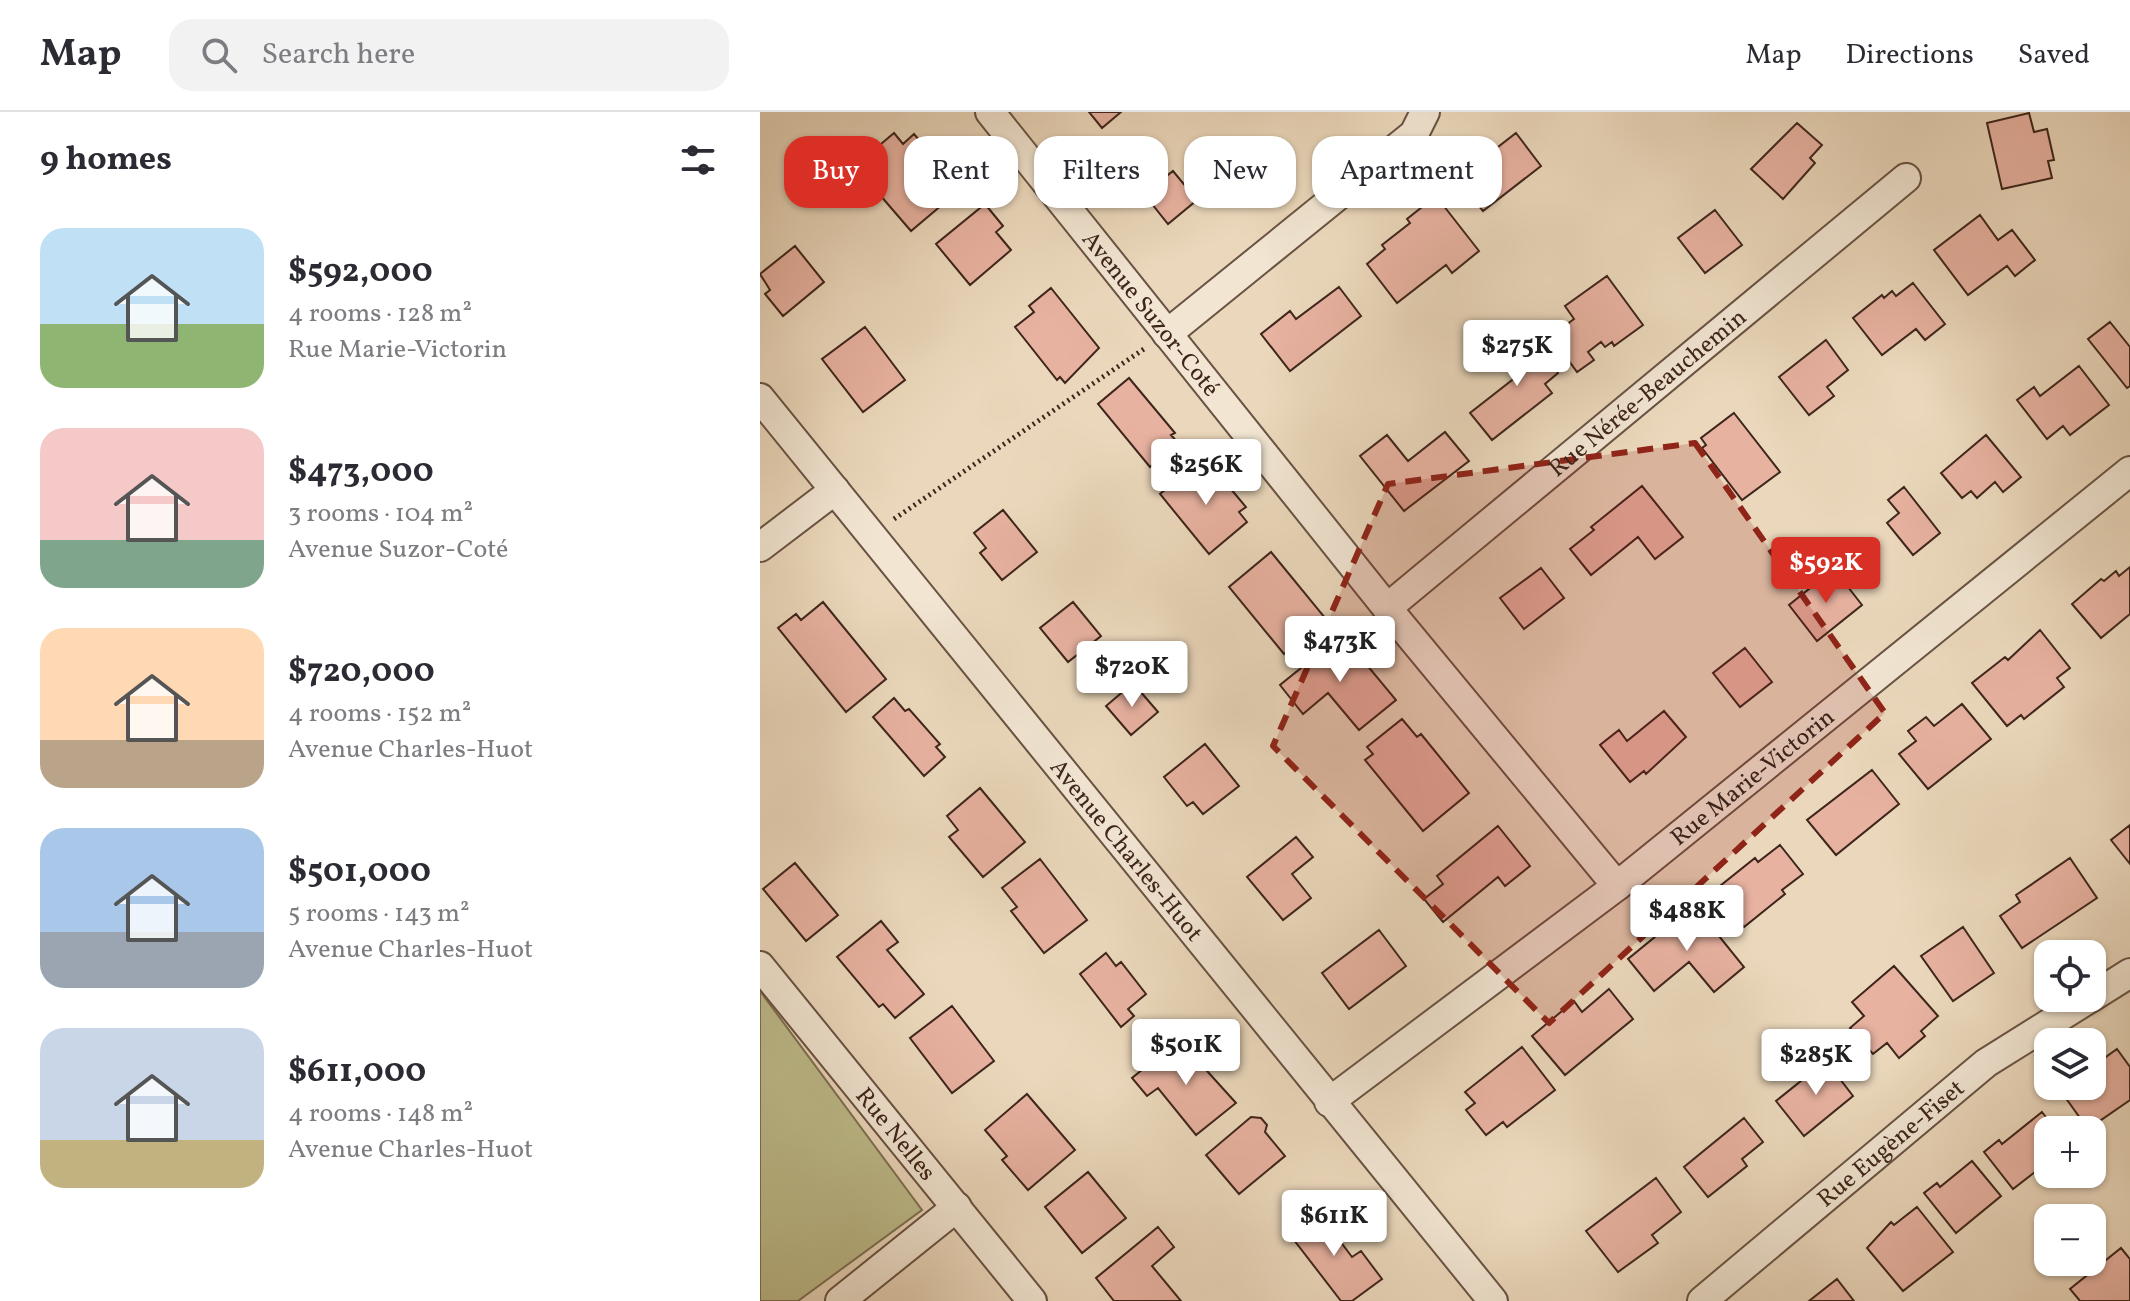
<!DOCTYPE html>
<html lang="en">
<head>
<meta charset="utf-8">
<style>
  :root { --surface:#fff; --page:#f2f2f3; --text:#2b2b33; --muted:#7c7c81; --line:#e1e1e2; --accent:#d93025 }
  body { margin:0; font-family:Vollkorn,serif; background:var(--page); color:var(--text); height:100vh; display:flex; flex-direction:column; font-size:30px; white-space:nowrap }
  * { box-sizing:border-box; margin:0 }
  p { font-size:26px; color:var(--muted) }
  .icon { flex:none; width:44px; height:44px; fill:none; stroke:currentColor; stroke-width:2; stroke-linecap:round; stroke-linejoin:round }
  .map { position:relative; flex:1; overflow:hidden }
  .details { display:flex; flex-direction:column; background:var(--surface); width:760px }
  .details>* { flex:none }
  .guide { position:absolute; left:24px; top:24px; width:760px; height:72px; display:flex; gap:16px }
  .controls { position:absolute; left:1274px; top:828px; display:grid; gap:16px }
  .controls a { display:grid; place-items:center; width:72px; height:72px; border-radius:16px; background:var(--surface); box-shadow:0 2px 6px #0004; font-size:40px }
  .price { position:absolute; translate:-50% -68px; padding:0 18px; border-radius:8px; background:#fff; color:#222; font-size:26px; line-height:52px; filter:drop-shadow(0 2px 4px #0008) }
  .price::after { content:''; position:absolute; left:50%; top:48px; width:24px; height:18px; margin-left:-12px; background:inherit; clip-path:polygon(0 0,100% 0,50% 100%) }
  .price.on { background:var(--accent); color:#fff }
  ul { padding:0; list-style:none }
  li { display:flex; align-items:center; gap:24px; height:200px; padding:0 40px }
  li span { display:grid; place-items:center; flex:none; width:224px; height:160px; border-radius:24px; color:#555 }
  li>.icon { margin-inline-start:auto }
  span .icon { width:96px; height:96px; fill:#fffc; stroke-width:1 }
  li b { font-size:34px }
  h2 { display:flex; justify-content:space-between; align-items:center; height:96px; padding:0 40px; font-size:34px }
  .pill { padding:0 28px; border-radius:24px; background:var(--surface); box-shadow:0 2px 6px #0004; font-size:28px; line-height:72px }
  .pill.on { background:var(--accent); color:#fff }
  header { display:flex; align-items:center; gap:48px; box-sizing:border-box; height:112px; padding:0 40px; background:var(--surface); border-bottom:2px solid var(--line) }
  header strong { font-size:38px }
  nav { display:flex; gap:44px; margin-inline-start:auto; font-size:28px }
  .search { width:560px; height:72px; background:var(--page); display:flex; align-items:center; gap:20px; box-sizing:border-box; padding:0 28px; border-radius:24px; color:var(--muted); font-size:30px }
  main { display:flex; flex:1; min-height:0 }
  .map>svg:first-child { display:block }
  .green { fill:#bebc8c; stroke:#7e7054; stroke-width:2 }
  .building { fill:#e8b2a1; stroke:#3e251b; stroke-width:2 }
  .lines { fill:none; stroke-linecap:round; stroke-linejoin:round }
  .street-casing { stroke:#695243; stroke-width:32 }
  .path { stroke:#3e251b; stroke-width:5; stroke-dasharray:2 4; stroke-linecap:butt }
  .street { stroke:#f2e6d3; stroke-width:28 }
  .marked { fill:#8f2418; fill-opacity:0.2; stroke:#8f2418; stroke-width:6; stroke-dasharray:16 10; stroke-linejoin:round }
  .labels { text-anchor:middle; stroke-width:8; stroke-linejoin:round; paint-order:stroke }
  .street-label { font-size:24px; fill:#3e251b; stroke:#f2e6d3 }
</style>
</head>
<body>
<header>
<strong>Map</strong>
<div class="search"><svg class="icon" aria-label="search" viewBox="0 0 24 24"><circle cx="10" cy="10" r="6"/><path d="M15 15l6 6"/></svg>Search here</div>
<nav><a>Map</a><a>Directions</a><a>Saved</a></nav>
</header>
<main>
<section class="details">
<h2>9 homes<svg class="icon" aria-label="filters" viewBox="0 0 24 24"><path d="M4 7h16M4 17h16"/><circle cx="9" cy="7" r="2"/><circle cx="15" cy="17" r="2"/></svg></h2>
<ul>
<li><span style="background:linear-gradient(#bfe0f5 60%,#8fb573 0)"><svg class="icon" aria-label="home" viewBox="0 0 24 24"><path d="M3 11l9-7 9 7M6 9v11h12V9"/></svg></span><div><b>$592,000</b><p>4 rooms · 128 m²</p><p>Rue Marie-Victorin</p></div></li>
<li><span style="background:linear-gradient(#f6c9c9 70%,#7fa58c 0)"><svg class="icon" aria-label="home" viewBox="0 0 24 24"><path d="M3 11l9-7 9 7M6 9v11h12V9"/></svg></span><div><b>$473,000</b><p>3 rooms · 104 m²</p><p>Avenue Suzor-Coté</p></div></li>
<li><span style="background:linear-gradient(#ffd9b3 70%,#b9a48a 0)"><svg class="icon" aria-label="home" viewBox="0 0 24 24"><path d="M3 11l9-7 9 7M6 9v11h12V9"/></svg></span><div><b>$720,000</b><p>4 rooms · 152 m²</p><p>Avenue Charles-Huot</p></div></li>
<li><span style="background:linear-gradient(#a9c7e8 65%,#9aa5b1 0)"><svg class="icon" aria-label="home" viewBox="0 0 24 24"><path d="M3 11l9-7 9 7M6 9v11h12V9"/></svg></span><div><b>$501,000</b><p>5 rooms · 143 m²</p><p>Avenue Charles-Huot</p></div></li>
<li><span style="background:linear-gradient(#c9d6e8 70%,#c2b280 0)"><svg class="icon" aria-label="home" viewBox="0 0 24 24"><path d="M3 11l9-7 9 7M6 9v11h12V9"/></svg></span><div><b>$611,000</b><p>4 rooms · 148 m²</p><p>Avenue Charles-Huot</p></div></li>
</ul>
</section>
<div class="map">
<svg width="1370" height="1189" viewBox="0 0 1370 1189">
  <rect width="100%" height="100%" fill="#ebd8bc"/>
  <filter id="stains"><feTurbulence type="fractalNoise" baseFrequency=".0025" numOctaves="4"/><feColorMatrix values="0 0 0 0 .2 0 0 0 0 .09 0 0 0 0 .02 0 0 0 .5 -.17"/></filter>
  <radialGradient id="worn" r=".72"><stop offset=".6" stop-color="#630" stop-opacity="0"/><stop offset="1" stop-color="#630" stop-opacity=".3"/></radialGradient>
  <path class="green" d="M0,879l162,219 -124,91h-38z"/>
  <path class="building" d="M329,0h32l-19,16z
    M1269,1l5,19 13,-3 7,31 -6,1 4,17 -50,11 -15,-66z
    M1037,11l25,22 -12,13 5,5 -32,36 -32,-30z
    M134,21l9,11 11,-10 22,26 10,-2 22,25 -57,48 -56,-65z
    M756,21l25,33 -58,45 -26,-32z
    M413,59l24,29 -29,24 -24,-30z
    M676,84l43,55 -27,22 -6,-8 -49,38 -30,-39 18,-15 -3,-4 28,-22 -3,-4z
    M225,92l18,22 -7,6 15,18 -41,35 -34,-41z
    M955,98l27,35 -37,28 -27,-35z
    M1220,103l18,25 14,-10 23,30 -20,16 -8,-10 -39,29 -34,-45z
    M35,134l29,36 -41,34 -18,-22 5,-4 -10,-16z
    M847,164l36,49 -29,21 -2,-4 -7,5 -4,-5 -13,10 6,8 -17,12 -26,-36 23,-17 -9,-13z
    M1153,171l32,41 -20,16 -9,-11 -34,26 -29,-37 29,-23 2,3 8,-7 4,5z
    M579,175l22,29 -71,55 -29,-37 29,-23 6,8z
    M291,176l48,60 -34,35 -5,-6 -3,3 -42,-53 19,-15 -5,-6z
    M1350,210l20,25v39l-3,2 -39,-49z
    M105,215l40,53 -42,32 -41,-53z
    M765,219l33,42 -13,11 7,9 -60,47 -22,-27 51,-40 -19,-23z
    M1066,228l22,30 -21,17 7,9 -25,19 -30,-38z
    M1319,254l30,39 -39,30 -7,-9 -16,13 -30,-39 17,-13 6,9z
    M369,266l46,55 -4,2 7,8 -28,24 -52,-63z
    M974,301l46,59 -38,28 -40,-52 4,-3 -5,-7z
    M685,320l24,29 -65,50 -44,-55 27,-21 21,26z
    M1226,323l35,42 -18,15 -8,-10 -18,16 -6,-7 -9,7 -21,-25z
    M440,349l15,19 5,-4 26,31 -7,5 8,10 -38,32 -49,-60z
    M882,374l41,51 -28,22 -17,-22 -47,38 -21,-26 24,-19 -3,-3z
    M1144,375l36,46 -27,22 -26,-32 12,-10 -11,-13z
    M243,398l34,42 -35,28 -22,-27 6,-5 -12,-15z
    M511,440l55,67 -42,35 -55,-67z
    M1370,455v47l-29,24 -29,-34 29,-25 3,2 12,-10 3,5z
    M781,456l23,30 -40,31 -24,-31z
    M1074,457l28,36 -45,36 -28,-36z
    M63,490l63,77 -40,33 -68,-84 18,-14 5,6z
    M313,490l28,34 -33,26 -28,-34z
    M1280,518l30,38 -13,10 7,9 -40,32 -3,-4 -14,11 -35,-43 33,-26 3,3z
    M582,523l54,65 -37,30 -31,-37 -25,21 -23,-29z
    M985,536l27,34 -32,25 -27,-34z
    M373,571l25,29 -27,23 -25,-29z
    M134,586l11,13 4,-2 31,35 -4,3 9,10 -21,19 -51,-59z
    M1202,592l29,35 -63,50 -29,-35 17,-13 -8,-10 18,-14 8,9z
    M904,599l22,26 -40,37 -2,-3 -14,11 -30,-37 19,-15 8,11z
    M642,607l15,18 4,-3 48,59 -46,38 -58,-71 8,-6 -6,-7z
    M445,632l34,42 -36,28 -10,-12 -6,4 -23,-29z
    M1112,658l27,34 -63,51 -29,-35z
    M220,676l45,54 -42,35 -34,-40 9,-7 -11,-14z
    M1370,713v39l-19,-24z
    M738,714l32,40 -25,20 -7,-9 -55,45 -19,-23 19,-15 -6,-8z
    M536,725l17,20 -21,17 19,24 -28,22 -36,-43z
    M1020,733l23,29 -21,16 3,4 -41,33 -29,-37 40,-32 3,4z
    M1310,746l27,40 -75,50 -22,-32 20,-14 -4,-7z
    M280,747l47,61 -43,33 -33,-42 6,-4 -15,-19z
    M35,751l43,52 -32,26 -43,-52z
    M934,793l50,62 -30,25 -25,-30 -35,29 -26,-32z
    M121,809l17,21 -11,8 37,44 -29,24 -12,-14 -4,3 -42,-50z
    M1203,815l31,46 -41,28 -32,-45z
    M619,818l27,36 -57,43 -27,-36z
    M346,841l10,13 5,-4 25,32 -18,15 6,7 -13,11 -41,-53z
    M1134,854l44,50 -17,15 4,5 -26,22 -12,-15 -14,11 -23,-26 14,-12 -12,-14z
    M849,877l24,30 -68,56 -33,-39 42,-35 8,11z
    M192,894l42,55 -42,32 -42,-55z
    M419,928l57,63 -40,32 -38,-47 -11,8 -15,-18z
    M762,935l33,43 -48,37 -4,-5 -17,13 -20,-25 9,-7 -10,-11z
    M1357,937l13,18v33l-42,29 -28,-39 5,-4h27v-19z
    M1072,944l15,18 -7,5 13,17 -49,40 -28,-35z
    M267,982l48,56 -47,40 -26,-30 5,-4 -22,-26z
    M1282,1000l14,18h-8v32l-35,27 -29,-37 15,-12 3,4z
    M491,1005l10,1 6,7 -2,7 20,24 -46,38 -33,-39z
    M984,1006l19,24 -21,17 5,7 -39,31 -24,-30z
    M1212,1049l29,35 -45,37 -32,-40 13,-10 3,4z
    M328,1060l38,46 -44,35 -37,-46z
    M896,1066l25,34 -29,23 6,8 -40,29 -32,-41z
    M1157,1095l36,45 -50,39 -36,-43 24,-26 3,3z
    M556,1097l36,48 9,-6 21,28 -30,22h-11l-54,-70z
    M398,1115l16,20 -22,19 29,35h-67l-18,-23z
    M1361,1136l9,11v42h-50l-10,-12z
    M1077,1167l17,22h-45z"/>
  <g class="lines">
    <g class="street-casing">
      <g id="street">
        <path id="s1" d="M230,0l397,496 230,278"/>
        <path d="M407,222l247,-200 11,-22"/>
        <path id="s2" d="M0,286l733,903"/>
        <path d="M0,435l75,-57"/>
        <path id="s3" d="M627,496l519,-430"/>
        <path id="s4" d="M0,854l272,335"/>
        <path d="M1332,885l38,-24"/>
        <path id="s5" d="M569,990l288,-216 513,-415"/>
        <path d="M80,1189l117,-94"/>
        <path id="s6" d="M942,1189l284,-238 104,-65"/>
      </g>
    </g>
    <path class="path" d="M134,407l250,-170"/>
    <use href="#street" class="street"/>
  </g>
  <path class="marked" d="M935,331l190,270 -336,310 -276,-277 115,-262z"/>
  <g class="labels">
    <g class="street-label">
      <text dy="8" stroke="none"><textPath href="#s1" startOffset="258">Avenue Suzor-Coté</textPath></text>
      <text dy="8" stroke="none"><textPath href="#s3" startOffset="338">Rue Nérée-Beauchemin</textPath></text>
      <text dy="8" stroke="none"><textPath href="#s5" startOffset="534">Rue Marie-Victorin</textPath></text>
      <text dy="8" stroke="none"><textPath href="#s2" startOffset="582">Avenue Charles-Huot</textPath></text>
      <text dy="8" stroke="none"><textPath href="#s4" startOffset="216">Rue Nelles</textPath></text>
      <text dy="8" stroke="none"><textPath href="#s6" startOffset="246">Rue Eugène-Fiset</textPath></text>
    </g>
  </g>
  <rect width="100%" height="100%" filter="url(#stains)"/>
  <rect width="100%" height="100%" fill="url(#worn)"/>
</svg>
<div class="controls">
<a><svg class="icon" aria-label="locate" viewBox="0 0 24 24"><circle cx="12" cy="12" r="6"/><path d="M12 2v4M12 18v4M2 12h4M18 12h4"/></svg></a>
<a><svg class="icon" aria-label="layers" viewBox="0 0 24 24"><path d="M12 4l9 5-9 5-9-5zM3 14l9 5 9-5"/></svg></a>
<a>+</a>
<a>−</a>
</div>
<b class="price" style="left:757px;top:276px">$275K</b>
<b class="price" style="left:446px;top:395px">$256K</b>
<b class="price on" style="left:1066px;top:493px">$592K</b>
<b class="price" style="left:580px;top:572px">$473K</b>
<b class="price" style="left:372px;top:597px">$720K</b>
<b class="price" style="left:927px;top:841px">$488K</b>
<b class="price" style="left:426px;top:975px">$501K</b>
<b class="price" style="left:1056px;top:985px">$285K</b>
<b class="price" style="left:574px;top:1146px">$611K</b>
<div class="guide">
<a class="pill on">Buy</a>
<a class="pill">Rent</a>
<a class="pill">Filters</a>
<a class="pill">New</a>
<a class="pill">Apartment</a>
</div>
</div>
</main>
</body>
</html>
